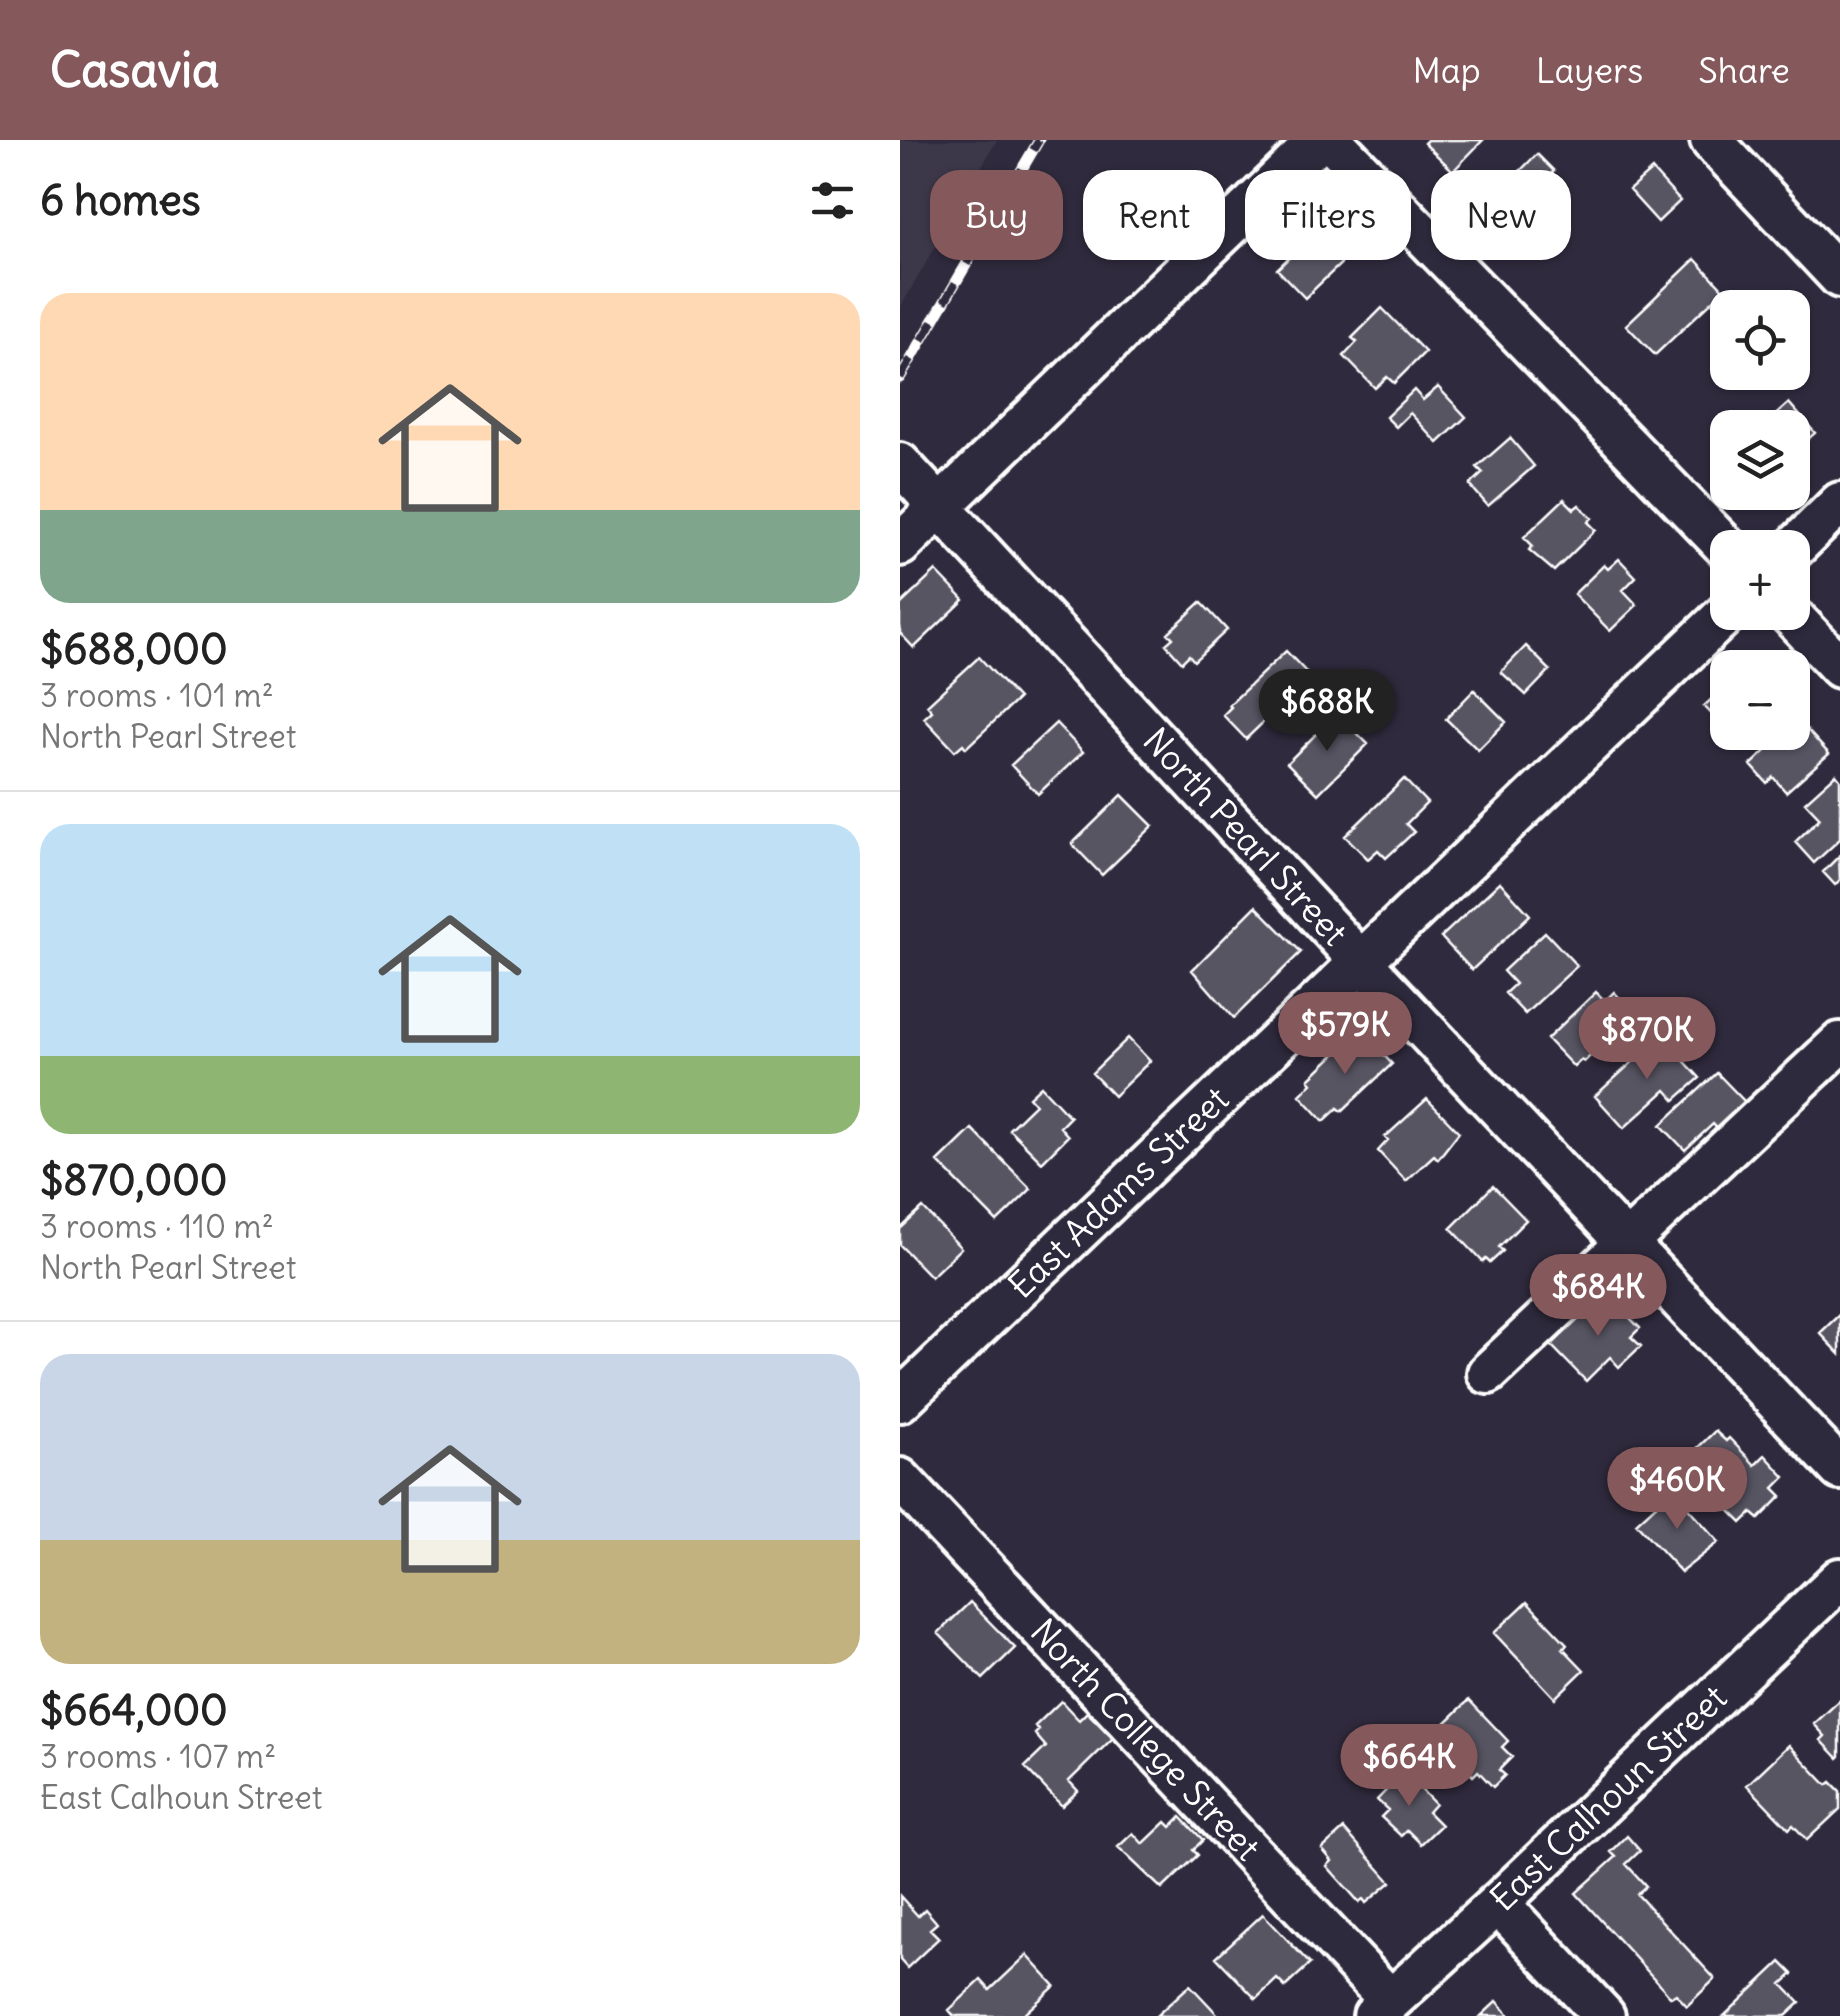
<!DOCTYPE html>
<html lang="en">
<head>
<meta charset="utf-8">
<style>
  :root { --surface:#fff; --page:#f6f6f6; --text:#222; --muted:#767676; --line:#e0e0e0; --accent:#85585c }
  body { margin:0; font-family:Delius,sans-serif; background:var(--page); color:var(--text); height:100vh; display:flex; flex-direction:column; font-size:38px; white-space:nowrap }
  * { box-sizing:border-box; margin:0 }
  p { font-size:32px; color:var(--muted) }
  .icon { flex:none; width:55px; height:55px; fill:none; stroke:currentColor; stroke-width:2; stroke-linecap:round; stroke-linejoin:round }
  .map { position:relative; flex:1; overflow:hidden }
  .drawer { display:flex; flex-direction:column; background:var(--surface); width:900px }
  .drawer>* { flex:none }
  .hud { position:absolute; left:30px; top:30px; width:760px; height:90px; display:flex; gap:20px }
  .fabs { position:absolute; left:810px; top:150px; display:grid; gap:20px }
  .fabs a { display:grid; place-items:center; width:100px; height:100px; border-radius:20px; background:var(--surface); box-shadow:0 2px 8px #0004; font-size:50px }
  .price { position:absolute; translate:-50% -85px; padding:0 22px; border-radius:35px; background:var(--accent); color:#fff; font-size:32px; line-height:65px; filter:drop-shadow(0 2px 5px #0008) }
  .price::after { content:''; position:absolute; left:50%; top:60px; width:30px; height:22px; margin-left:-15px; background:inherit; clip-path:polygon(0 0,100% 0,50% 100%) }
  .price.active { background:#222; color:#fff }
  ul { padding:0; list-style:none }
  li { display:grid; align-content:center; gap:20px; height:530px; padding:0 40px }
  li+li { border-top:2px solid var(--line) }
  li span { display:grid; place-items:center; height:310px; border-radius:30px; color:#555 }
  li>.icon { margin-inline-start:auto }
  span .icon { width:180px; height:180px; fill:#fffc; stroke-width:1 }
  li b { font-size:42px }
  h2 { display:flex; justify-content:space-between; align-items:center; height:120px; padding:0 40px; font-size:42px }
  .chip { padding:0 35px; border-radius:30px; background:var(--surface); box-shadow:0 2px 8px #0004; font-size:35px; line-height:90px }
  .chip.active { background:var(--accent); color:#fff }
  header { display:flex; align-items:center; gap:60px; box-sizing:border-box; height:140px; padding:0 50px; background:var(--accent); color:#fff }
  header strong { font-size:48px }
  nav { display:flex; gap:55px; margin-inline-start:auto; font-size:35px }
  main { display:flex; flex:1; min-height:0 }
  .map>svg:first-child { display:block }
  .built { fill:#3c3749 }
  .building { fill:#595564; stroke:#fff; stroke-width:2.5 }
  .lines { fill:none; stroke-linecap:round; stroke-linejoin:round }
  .minor-casing { stroke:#fff; stroke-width:48 }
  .minor { stroke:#2f2a3d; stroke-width:40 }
  .rail-casing { stroke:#fff; stroke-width:11 }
  .rail { stroke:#2f2a3d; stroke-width:8; stroke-dasharray:22; stroke-linecap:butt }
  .labels { text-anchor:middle; stroke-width:10; stroke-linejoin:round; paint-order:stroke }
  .street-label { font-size:35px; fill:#fff; stroke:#2f2a3d }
</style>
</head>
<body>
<header>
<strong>Casavia</strong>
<nav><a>Map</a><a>Layers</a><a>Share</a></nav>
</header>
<main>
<section class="drawer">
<h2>6 homes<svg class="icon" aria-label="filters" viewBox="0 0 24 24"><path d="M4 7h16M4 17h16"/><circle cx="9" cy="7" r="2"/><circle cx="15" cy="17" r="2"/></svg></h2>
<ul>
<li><span style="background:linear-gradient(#ffd9b3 70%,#7fa58c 0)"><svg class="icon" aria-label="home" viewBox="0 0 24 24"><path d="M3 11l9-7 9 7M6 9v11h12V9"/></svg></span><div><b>$688,000</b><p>3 rooms · 101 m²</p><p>North Pearl Street</p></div></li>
<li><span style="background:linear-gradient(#bfe0f5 75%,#8fb573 0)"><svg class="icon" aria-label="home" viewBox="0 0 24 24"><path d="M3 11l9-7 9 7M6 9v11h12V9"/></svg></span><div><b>$870,000</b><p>3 rooms · 110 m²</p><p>North Pearl Street</p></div></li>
<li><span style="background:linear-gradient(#c9d6e8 60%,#c2b280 0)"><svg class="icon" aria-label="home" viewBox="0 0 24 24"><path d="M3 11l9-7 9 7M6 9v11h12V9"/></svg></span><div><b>$664,000</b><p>3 rooms · 107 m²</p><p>East Calhoun Street</p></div></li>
</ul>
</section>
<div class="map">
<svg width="940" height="1876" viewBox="0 0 940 1876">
  <rect width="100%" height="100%" fill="#2f2a3d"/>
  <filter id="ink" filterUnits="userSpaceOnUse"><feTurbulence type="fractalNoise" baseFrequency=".01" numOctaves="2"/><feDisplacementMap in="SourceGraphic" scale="20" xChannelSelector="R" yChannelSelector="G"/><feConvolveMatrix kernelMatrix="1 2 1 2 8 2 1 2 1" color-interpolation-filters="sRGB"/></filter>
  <g filter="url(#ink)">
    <path class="built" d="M0,0h97l-97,168z"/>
    <path class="building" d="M527,0h56l-30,31 -29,-28z
      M637,14l17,17 -24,24 14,14 -14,14 -31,-31z
      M752,30l28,31 -22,21 -29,-32z
      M422,86l28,29 -45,43 -28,-29z
      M795,119l29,31 -69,65 -29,-30z
      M482,168l43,44 -31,31 -7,-6 -12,11 -31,-32 13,-14 -5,-4z
      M538,247l28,30 -28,26 -28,-30 -14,14 -10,-10 28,-27 9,10z
      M889,263l26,30 -23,20v-25h-31z
      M610,298l24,28 -46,40 -18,-21 13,-12 -6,-6z
      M664,359l10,10 5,-4 13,13 -4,4 8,8 -42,41 -25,-21 4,-4 -9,-9z
      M719,419l17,18 -13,13 14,15 -27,26 -36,-37 30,-29 4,4z
      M36,431l28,29 -50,48 -14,-15v-28z
      M301,462l26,28 -33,31 -5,-6 -7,7 -16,-18 7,-6 -5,-5z
      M626,506l24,24 -24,25 -25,-23z
      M386,511l44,46 -29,27 -19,-20 -36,35 -23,-24 8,-8 -2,-2z
      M79,517l39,42 -52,49 -3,-4 -8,7 -31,-33 8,-7 -5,-6z
      M828,544v47l-24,-25z
      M574,550l32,32 -28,28 -32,-31z
      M434,576l10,10 3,-3 21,21 -50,50 -31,-31z
      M899,581l30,33 -43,38 -13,-15 -6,6 -16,-18 35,-33h6v-5z
      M156,583l27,29 -45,42 -27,-29z
      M936,634l4,5v60l-26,24 -19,-21 25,-24 -15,-16z
      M504,639l23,24 -21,21 8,8 -28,26 -8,-8 -10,9 -23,-23z
      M222,655l31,31 -51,49 -30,-31z
      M939,716l1,24 -5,5 -12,-13z
      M600,742l30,33 -58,55 -31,-33z
      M356,766l45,46 -67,66 -42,-48z
      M645,792l32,34 -52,48 -20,-21 10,-9 -12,-13z
      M696,852l9,9 9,-9 21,22 -51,48 -3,-2 -7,7 -27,-28z
      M455,895l5,5 5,-5 27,29 -50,47 -4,-3 -14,13 -24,-26 12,-12 -3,-4z
      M761,896l39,42 -25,22 -9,-10 -42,38 -29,-32z
      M228,898l22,23 -36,35 -22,-23z
      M817,933l29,30 -28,27 -5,-6 -28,26 -24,-25z
      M141,946l29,31 -10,10 8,9 -26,26 -33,-33 26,-25 -6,-7z
      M527,959l32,33 -21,27 -4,-4 -28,26 -28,-30 10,-11 -3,-3z
      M72,989l59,60 -34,33 -59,-60z
      M593,1046l33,34 -27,27 4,4 -13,12 -4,-4 -3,3 -32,-34z
      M23,1068l38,40 -30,29 -31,-32v-16z
      M701,1157l13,14 4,-5 22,22 -9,9 10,9 -22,21 -9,-10 -24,24 -35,-36z
      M940,1174v40l-20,-21z
      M815,1291l11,10 3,-3 26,27 10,-10 20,22 -11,11 8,8 -23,23 -7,-6 -10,10 -50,-50 6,-6 -10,-10z
      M772,1350l47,52 -38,30 -45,-49z
      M70,1462l45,46 -32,31 -45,-46z
      M627,1462l40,42 -4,4 21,22 -29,28 -61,-65z
      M569,1560l39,41 -6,6 10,10 -13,13 6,5 -12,12 -15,-16 -5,5 -14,-14 7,-6 -26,-28z
      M940,1560v56l-2,2 -17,-18 4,-4 -11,-12z
      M161,1561l18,19 8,-8 26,26 -44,43 9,10 -16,15 -37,-39 21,-20 -11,-13 4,-4 -4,-4z
      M889,1605l38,40 4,-3 9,9v18l-33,31 -14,-15 -4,4 -42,-44z
      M504,1632l31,32 -7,8 13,13 -20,19 -14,-14 -6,6 -20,-19 7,-7 -11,-10z
      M281,1677l22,23 -10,10 5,5 -36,34 -44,-42 15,-14 10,11 23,-22 5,5z
      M444,1689l47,53 -25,21 -3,-4 -4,3 -32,-36 5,-5 -10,-12z
      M727,1696l13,15 -14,13 20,22 -9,8 78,85 -28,27 -11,-12 -5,3 -95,-104 40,-36 -5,-5z
      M0,1756l18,20 7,-7 12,14 -7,6 9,9 -32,30 -7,-8z
      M363,1774l47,50 -25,23 -8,-8 -21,20 -40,-42z
      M127,1815l28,31 -33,30h-68l-5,-6 32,-30 9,10z
      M881,1822l12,12 -11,10 18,19 -14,13h-62z
      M290,1845l29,31h-63z
      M597,1861l13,15h-29z"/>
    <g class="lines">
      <g class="minor-casing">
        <g id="minor">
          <path d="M431,0l397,409"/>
          <path d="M811,0l129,137"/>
          <path id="s1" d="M0,324l460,497 480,508"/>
          <path d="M0,405l419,-405"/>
          <path d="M892,410l48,-47"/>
          <path d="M888,472l52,55"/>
          <path d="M588,1233l352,-330"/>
          <path id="s2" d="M0,1261l828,-789"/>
          <path id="s3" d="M0,1339l490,521"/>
          <path d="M598,1763l106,113"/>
          <path id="s4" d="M474,1876l124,-113 342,-324"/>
        </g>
      </g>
      <use href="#minor" class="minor"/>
      <g class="rail-casing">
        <path id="rail" d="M0,238l139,-238"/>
      </g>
      <use href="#rail" class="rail"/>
    </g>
  </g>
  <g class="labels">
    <g class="street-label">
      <text dy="12" stroke="none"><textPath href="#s1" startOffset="508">North Pearl Street</textPath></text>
      <text dy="12" stroke="none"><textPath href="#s2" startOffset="302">East Adams Street</textPath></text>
      <text dy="12" stroke="none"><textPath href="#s3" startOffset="358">North College Street</textPath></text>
      <text dy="12" stroke="none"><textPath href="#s4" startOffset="320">East Calhoun Street</textPath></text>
    </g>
  </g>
</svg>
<div class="fabs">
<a><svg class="icon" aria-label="locate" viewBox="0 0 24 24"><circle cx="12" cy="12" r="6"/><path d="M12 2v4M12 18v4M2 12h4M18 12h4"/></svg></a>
<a><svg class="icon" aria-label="layers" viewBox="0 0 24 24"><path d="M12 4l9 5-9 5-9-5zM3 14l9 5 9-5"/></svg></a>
<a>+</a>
<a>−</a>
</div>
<b class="price active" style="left:427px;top:614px">$688K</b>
<b class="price" style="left:445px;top:937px">$579K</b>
<b class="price" style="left:747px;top:942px">$870K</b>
<b class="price" style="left:698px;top:1199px">$684K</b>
<b class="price" style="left:777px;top:1392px">$460K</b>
<b class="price" style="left:509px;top:1669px">$664K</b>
<div class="hud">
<a class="chip active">Buy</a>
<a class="chip">Rent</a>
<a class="chip">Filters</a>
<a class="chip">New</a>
</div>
</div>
</main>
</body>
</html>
